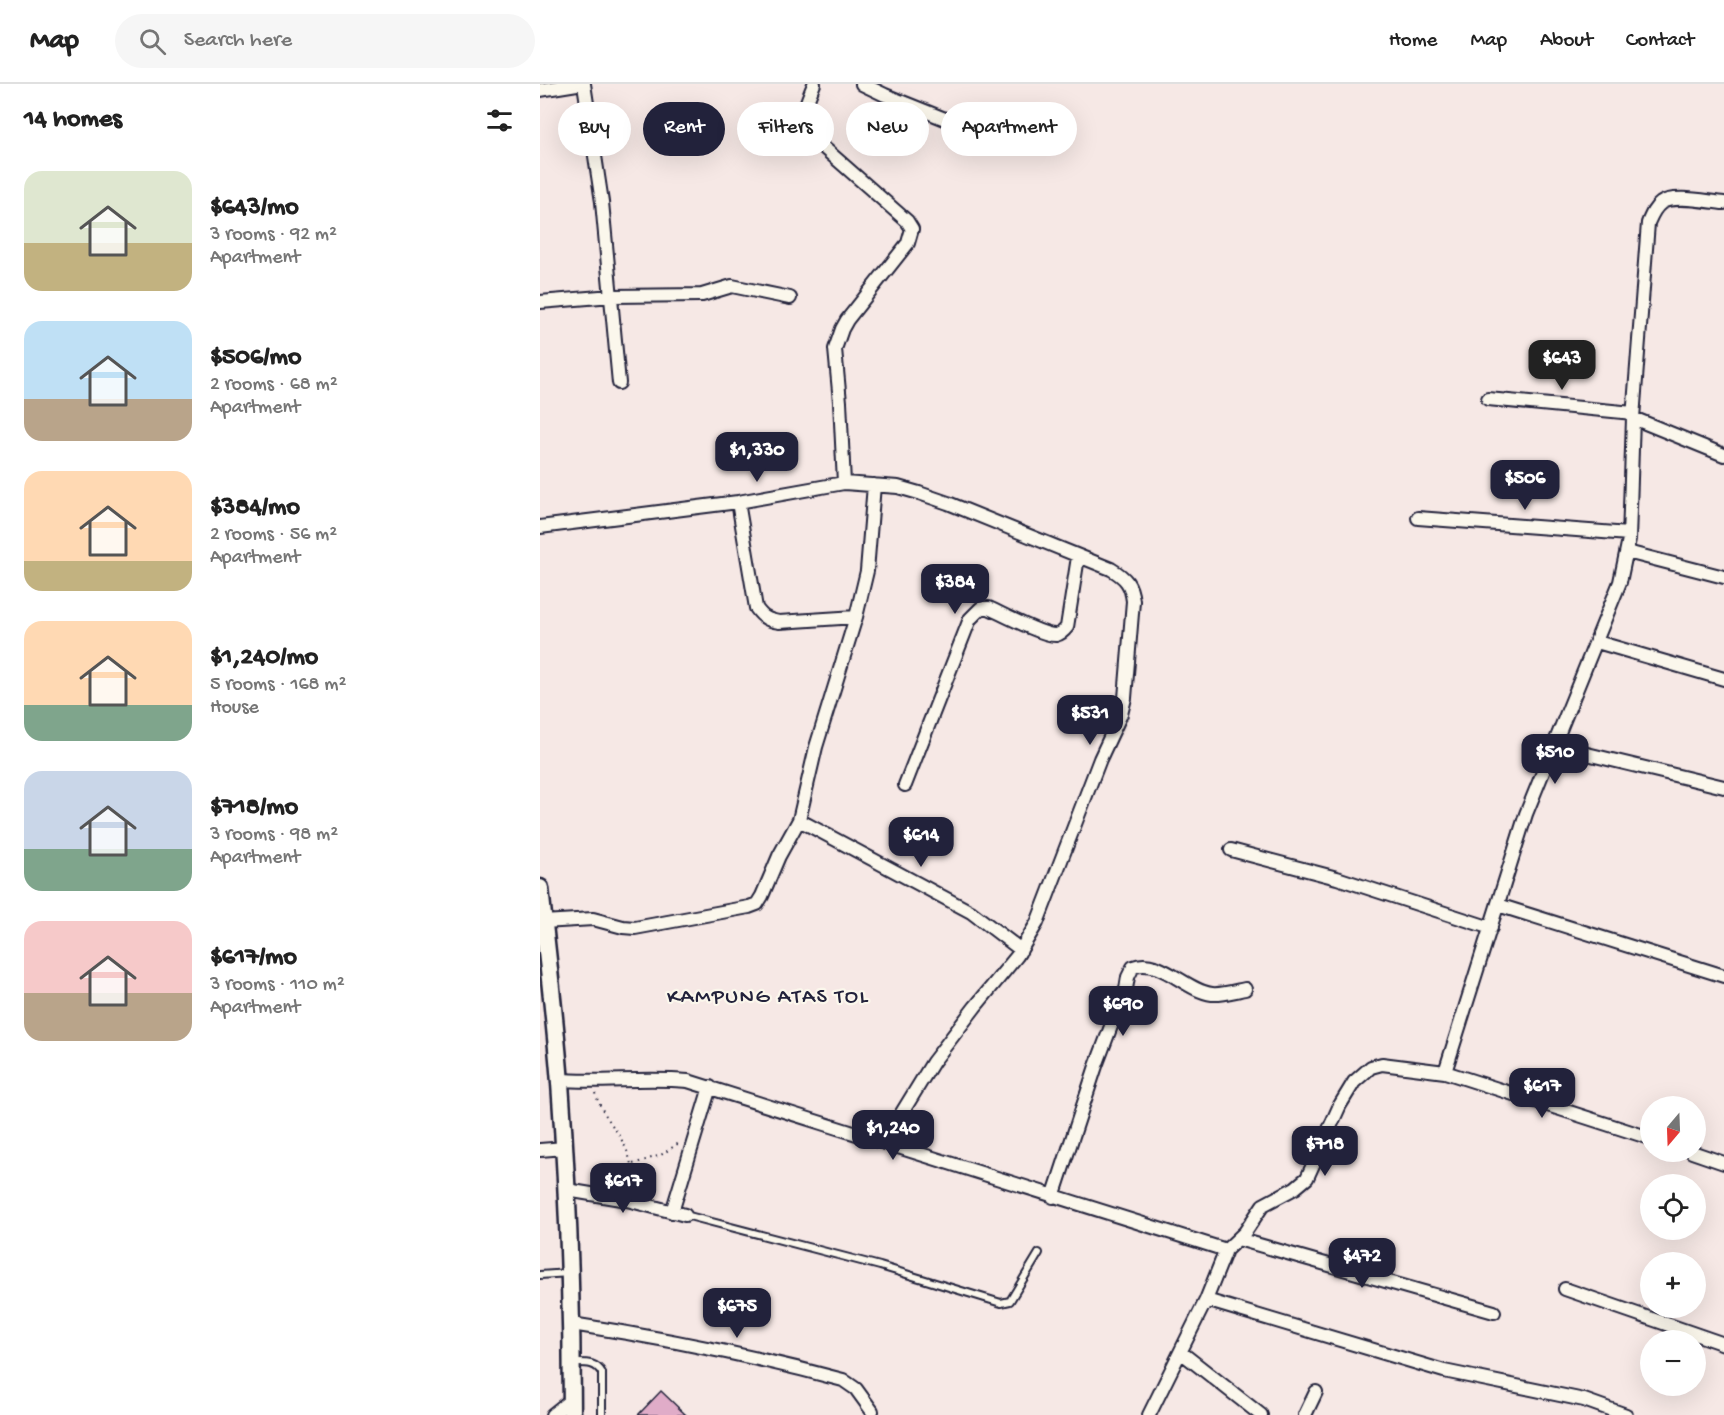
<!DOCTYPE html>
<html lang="en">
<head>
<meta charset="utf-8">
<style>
  :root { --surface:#fff; --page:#f6f6f6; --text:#222; --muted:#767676; --line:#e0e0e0; --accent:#22223b }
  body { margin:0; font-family:"Gochi Hand",sans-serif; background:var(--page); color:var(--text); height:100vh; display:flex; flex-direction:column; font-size:22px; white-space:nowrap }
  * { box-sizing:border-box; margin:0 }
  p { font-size:20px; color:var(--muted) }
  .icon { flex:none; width:33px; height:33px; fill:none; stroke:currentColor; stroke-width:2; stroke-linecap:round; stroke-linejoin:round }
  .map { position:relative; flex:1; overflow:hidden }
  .panel { display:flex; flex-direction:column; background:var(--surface); width:540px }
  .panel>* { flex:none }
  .banner { position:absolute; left:18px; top:18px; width:570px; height:54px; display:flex; gap:12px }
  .needle { width:39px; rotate:199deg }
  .tools { position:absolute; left:1100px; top:1012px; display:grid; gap:12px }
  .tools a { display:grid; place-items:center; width:66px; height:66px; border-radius:50%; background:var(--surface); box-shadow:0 6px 24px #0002; font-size:30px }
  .price { position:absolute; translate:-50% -51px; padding:0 14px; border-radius:12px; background:var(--accent); color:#fff; font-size:20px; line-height:39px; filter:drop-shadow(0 2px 3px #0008) }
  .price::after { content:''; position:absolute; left:50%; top:36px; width:18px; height:14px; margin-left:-9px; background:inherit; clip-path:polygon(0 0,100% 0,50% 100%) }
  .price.on { background:#222; color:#fff }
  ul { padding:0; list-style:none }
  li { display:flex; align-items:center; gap:18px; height:150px; padding:0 24px }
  li span { display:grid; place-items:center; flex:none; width:168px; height:120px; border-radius:18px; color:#555 }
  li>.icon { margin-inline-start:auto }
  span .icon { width:72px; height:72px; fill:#fffc; stroke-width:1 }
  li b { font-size:26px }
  h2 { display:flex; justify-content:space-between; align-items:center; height:72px; padding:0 24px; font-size:26px }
  .chip { padding:0 21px; border-radius:27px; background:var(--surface); box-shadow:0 6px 24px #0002; font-size:21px; line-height:54px }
  .chip.on { background:var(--accent); color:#fff }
  header { display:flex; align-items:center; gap:36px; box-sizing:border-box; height:84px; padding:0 30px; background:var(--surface); border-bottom:2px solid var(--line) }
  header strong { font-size:28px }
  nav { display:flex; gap:33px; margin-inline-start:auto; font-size:21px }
  .search { width:420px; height:54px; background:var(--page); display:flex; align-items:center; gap:15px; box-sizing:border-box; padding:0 21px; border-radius:33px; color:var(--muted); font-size:22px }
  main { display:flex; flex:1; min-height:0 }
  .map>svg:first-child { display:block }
  .building { fill:#e0acc8; stroke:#22223b; stroke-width:1.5 }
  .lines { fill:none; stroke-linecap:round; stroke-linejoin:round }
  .service-casing { stroke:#22223b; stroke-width:10 }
  .minor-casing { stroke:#22223b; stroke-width:16 }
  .secondary-casing { stroke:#22223b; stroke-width:21 }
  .path { stroke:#22223b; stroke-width:2; stroke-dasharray:1.5 4.5; stroke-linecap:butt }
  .service { stroke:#fbf7ec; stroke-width:6 }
  .minor { stroke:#fbf7ec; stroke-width:12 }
  .secondary { stroke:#fbf7ec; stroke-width:16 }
  .labels { text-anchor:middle; stroke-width:4.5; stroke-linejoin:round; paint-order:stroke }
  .neighbourhood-label { font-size:22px; letter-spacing:1.5px; fill:#22223b; stroke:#fbf7ec }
</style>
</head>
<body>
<header>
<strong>Map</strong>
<div class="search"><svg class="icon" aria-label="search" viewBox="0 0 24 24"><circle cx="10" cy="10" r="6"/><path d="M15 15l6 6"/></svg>Search here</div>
<nav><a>Home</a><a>Map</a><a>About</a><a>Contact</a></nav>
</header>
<main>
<section class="panel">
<h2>14 homes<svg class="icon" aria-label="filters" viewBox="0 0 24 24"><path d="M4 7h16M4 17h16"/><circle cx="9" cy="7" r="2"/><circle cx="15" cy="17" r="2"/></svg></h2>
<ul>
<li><span style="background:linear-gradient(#dfe7d0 60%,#c2b280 0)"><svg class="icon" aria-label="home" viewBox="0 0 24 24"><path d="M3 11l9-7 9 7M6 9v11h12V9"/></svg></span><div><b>$643/mo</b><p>3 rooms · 92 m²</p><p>Apartment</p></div></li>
<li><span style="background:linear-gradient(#bfe0f5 65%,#b9a48a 0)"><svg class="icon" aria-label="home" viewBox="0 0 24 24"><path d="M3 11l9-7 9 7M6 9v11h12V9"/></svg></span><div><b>$506/mo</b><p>2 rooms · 68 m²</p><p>Apartment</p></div></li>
<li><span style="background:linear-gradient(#ffd9b3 75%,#c2b280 0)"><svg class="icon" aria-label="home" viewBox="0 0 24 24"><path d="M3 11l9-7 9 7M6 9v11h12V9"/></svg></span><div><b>$384/mo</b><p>2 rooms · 56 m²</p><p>Apartment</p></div></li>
<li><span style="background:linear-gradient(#ffd9b3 70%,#7fa58c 0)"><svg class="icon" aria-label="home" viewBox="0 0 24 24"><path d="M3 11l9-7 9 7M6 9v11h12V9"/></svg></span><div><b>$1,240/mo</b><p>5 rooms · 168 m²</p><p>House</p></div></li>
<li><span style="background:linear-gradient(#c9d6e8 65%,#7fa58c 0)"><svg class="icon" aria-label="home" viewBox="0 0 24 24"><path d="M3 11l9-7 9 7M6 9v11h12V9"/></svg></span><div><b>$718/mo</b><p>3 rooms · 98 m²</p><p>Apartment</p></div></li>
<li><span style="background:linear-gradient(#f6c9c9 60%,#b9a48a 0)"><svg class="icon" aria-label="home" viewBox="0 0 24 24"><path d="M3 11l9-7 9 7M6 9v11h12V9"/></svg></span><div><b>$617/mo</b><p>3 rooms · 110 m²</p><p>Apartment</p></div></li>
</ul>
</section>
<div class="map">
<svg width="1184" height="1331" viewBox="0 0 1184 1331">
  <rect width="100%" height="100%" fill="#f6e8e5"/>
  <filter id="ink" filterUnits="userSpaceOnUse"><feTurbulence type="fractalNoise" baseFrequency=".0167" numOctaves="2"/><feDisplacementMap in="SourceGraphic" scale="12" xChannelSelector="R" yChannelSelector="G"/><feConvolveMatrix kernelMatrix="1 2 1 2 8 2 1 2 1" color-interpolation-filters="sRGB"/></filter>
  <g filter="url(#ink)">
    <path class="building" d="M121,1307l25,24h-48z"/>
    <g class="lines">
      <g class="service-casing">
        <path id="service" d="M145,1131l195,51 121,37 9,-2 29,-48
          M0,1191l29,-2
          M34,1279c12,0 22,-1 28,10v42"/>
      </g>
      <g class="minor-casing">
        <path id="minor" d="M44,0l18,118 17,181
          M322,0l23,11 65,26
          M0,6l37,-6
          M0,218l72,-6 90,-1 30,-9 58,12
          M948,315l145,14
          M1093,334l91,37
          M304,399l54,4 21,6 29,10 163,66c15,9 20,15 22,32l-8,97 -4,16 -21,45 -63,164 -20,33 -42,51 -42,55 -49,80
          M198,418l18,106c7,10 12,12 23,14l77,-5
          M878,434l211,16
          M0,443l198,-25 106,-19 -4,-81 -5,-53 7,-20 5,-9 61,-77 4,-14 -5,-8 -101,-89c-7,-17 2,-32 8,-48
          M1087,468l97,25
          M1057,558l127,37
          M1014,662l170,41
          M365,701l65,-166 11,-11h8c13,6 55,28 67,27 5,-1 8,-4 11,-8l11,-70
          M259,736l172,92 50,38
          M691,766l106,28 154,50
          M958,821l226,71
          M3,838l50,-3 30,8 12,1 114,-21 8,-3 5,-8 17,-40 20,-36 17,-73 40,-130 11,-46 7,-86
          M905,988l205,66
          M20,996c43,3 85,-3 128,1l538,169
          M0,1066l25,-2
          M1152,1068l32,11
          M27,1106l60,10 58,15
          M513,1113l43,-131 17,-45 11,-20 4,-24 5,-10c26,-11 53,24 79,27 10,1 23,-3 33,-5
          M132,1128l38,-125
          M698,1155l256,73
          M1025,1205l159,55
          M666,1216l238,71 140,29 42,15
          M32,1240c91,14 182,32 271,56l13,9 16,22
          M642,1269l79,62
          M12,1331l20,-16
          M609,1331l57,-115 20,-50 19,-18 18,-27 32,-17 12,-10 33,-73 14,-23 17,-15 11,-3 63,8 81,-258 94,-232 9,-43 4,-121 15,-195c3,-7 6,-15 13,-20 12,-9 48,-1 63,0
          M765,1331l11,-23"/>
      </g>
      <g class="secondary-casing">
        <path id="secondary" d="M0,804c7,65 15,130 20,195 8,110 12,221 12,332"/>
      </g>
      <path class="path" d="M55,1009c12,36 44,52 35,95
        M93,1080l28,-9 18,-12"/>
      <use href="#service" class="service"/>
      <use href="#minor" class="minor"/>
      <use href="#secondary" class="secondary"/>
    </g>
  </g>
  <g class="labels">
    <g class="neighbourhood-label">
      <text x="228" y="918">KAMPUNG ATAS TOL</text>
    </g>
  </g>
</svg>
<div class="tools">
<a><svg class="needle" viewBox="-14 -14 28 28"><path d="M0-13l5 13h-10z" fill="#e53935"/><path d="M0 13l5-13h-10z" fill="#767676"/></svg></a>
<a><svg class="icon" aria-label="locate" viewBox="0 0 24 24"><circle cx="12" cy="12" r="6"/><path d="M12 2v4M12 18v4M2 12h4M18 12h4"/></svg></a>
<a>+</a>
<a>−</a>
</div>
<b class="price on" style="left:1022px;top:307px">$643</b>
<b class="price" style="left:217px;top:399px">$1,330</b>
<b class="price" style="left:985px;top:427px">$506</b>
<b class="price" style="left:415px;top:531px">$384</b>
<b class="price" style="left:550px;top:662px">$531</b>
<b class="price" style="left:1015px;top:701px">$510</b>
<b class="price" style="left:381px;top:784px">$614</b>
<b class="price" style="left:583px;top:953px">$690</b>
<b class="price" style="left:1002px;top:1035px">$617</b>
<b class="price" style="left:353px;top:1077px">$1,240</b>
<b class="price" style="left:785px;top:1093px">$718</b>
<b class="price" style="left:83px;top:1130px">$617</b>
<b class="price" style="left:822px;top:1205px">$472</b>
<b class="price" style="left:197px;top:1255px">$675</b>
<div class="banner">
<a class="chip">Buy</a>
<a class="chip on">Rent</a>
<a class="chip">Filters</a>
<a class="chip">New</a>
<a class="chip">Apartment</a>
</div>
</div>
</main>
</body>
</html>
